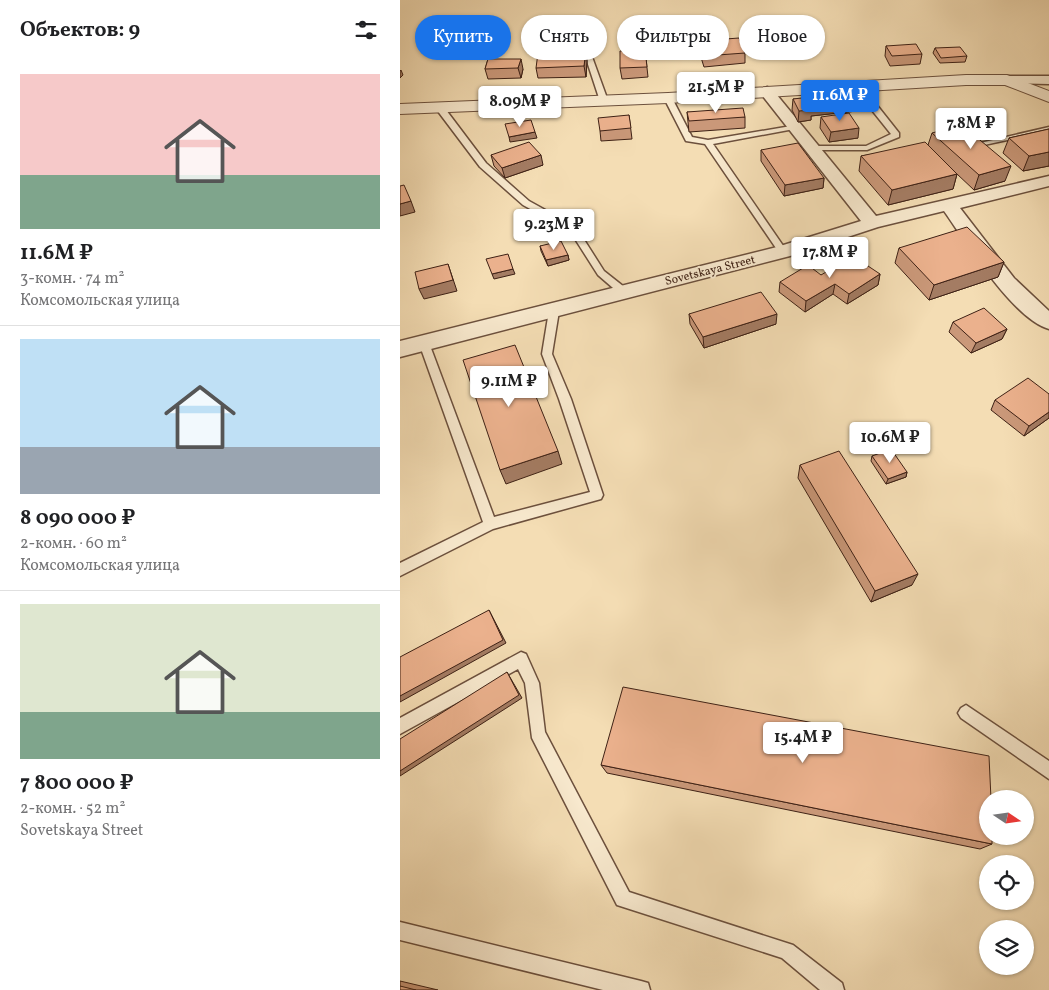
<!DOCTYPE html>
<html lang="ru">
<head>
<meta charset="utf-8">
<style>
  :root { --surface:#fff; --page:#f2f2f2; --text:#202124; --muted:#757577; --line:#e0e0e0; --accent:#1a73e8 }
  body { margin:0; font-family:Vollkorn,serif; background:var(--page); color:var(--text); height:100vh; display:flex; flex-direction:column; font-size:19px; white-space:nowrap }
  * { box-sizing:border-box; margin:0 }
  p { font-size:16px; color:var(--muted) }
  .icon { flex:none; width:28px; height:28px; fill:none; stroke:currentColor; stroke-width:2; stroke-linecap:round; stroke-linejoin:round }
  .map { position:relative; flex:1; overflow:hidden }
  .panel { display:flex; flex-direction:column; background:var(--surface); width:400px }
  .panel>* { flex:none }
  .hud { position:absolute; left:15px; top:15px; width:475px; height:45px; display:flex; gap:10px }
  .needle { width:32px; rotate:103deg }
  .fabs { position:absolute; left:579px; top:790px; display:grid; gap:10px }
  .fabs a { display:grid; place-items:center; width:55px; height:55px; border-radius:50%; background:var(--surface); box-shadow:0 1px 4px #0004; font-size:25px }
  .price { position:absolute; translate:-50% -42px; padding:0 11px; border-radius:5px; background:#fff; color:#222; font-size:16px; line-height:32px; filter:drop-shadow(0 1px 2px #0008) }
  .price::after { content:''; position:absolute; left:50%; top:30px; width:15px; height:11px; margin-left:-8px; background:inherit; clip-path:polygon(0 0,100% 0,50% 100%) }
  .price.current { background:var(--accent); color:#fff }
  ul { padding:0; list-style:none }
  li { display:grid; align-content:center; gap:10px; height:265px; padding:0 20px }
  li+li { border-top:1px solid var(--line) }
  li span { display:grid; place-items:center; height:155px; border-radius:0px; color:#555 }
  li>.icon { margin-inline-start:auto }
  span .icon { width:90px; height:90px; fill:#fffc; stroke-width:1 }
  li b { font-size:21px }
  h2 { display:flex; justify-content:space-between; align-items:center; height:60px; padding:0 20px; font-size:21px }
  .tag { padding:0 18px; border-radius:22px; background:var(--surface); box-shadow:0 1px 4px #0004; font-size:18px; line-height:45px }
  .tag.current { background:var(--accent); color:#fff }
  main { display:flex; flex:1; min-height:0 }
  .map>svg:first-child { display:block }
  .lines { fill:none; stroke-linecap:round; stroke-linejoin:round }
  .service-casing { stroke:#6c503d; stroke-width:3 }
  .minor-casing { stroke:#6c503d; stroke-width:3 }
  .tertiary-casing { stroke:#6c503d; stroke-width:2 }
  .service { fill:#f8e9ce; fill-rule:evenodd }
  .minor { fill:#f8e9ce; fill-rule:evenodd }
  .tertiary { fill:#f8e9ce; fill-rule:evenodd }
  .wall { fill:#ca9879; stroke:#3e2115 }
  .shaded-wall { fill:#a47c63; stroke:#3e2115 }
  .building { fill:#ebb18d; stroke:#3e2115 }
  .labels { text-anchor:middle; stroke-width:4; stroke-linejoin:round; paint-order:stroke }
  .far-street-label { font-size:12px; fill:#3e2115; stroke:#f8e9ce }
</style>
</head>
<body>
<main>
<section class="panel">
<h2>Объектов: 9<svg class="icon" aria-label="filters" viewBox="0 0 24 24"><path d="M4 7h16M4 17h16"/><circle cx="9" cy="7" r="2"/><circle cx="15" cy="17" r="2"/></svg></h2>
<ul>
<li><span style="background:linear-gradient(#f6c9c9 65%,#7fa58c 0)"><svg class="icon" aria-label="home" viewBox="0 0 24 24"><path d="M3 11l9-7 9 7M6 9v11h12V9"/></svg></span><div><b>11.6M ₽</b><p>3-комн. · 74 m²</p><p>Комсомольская улица</p></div></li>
<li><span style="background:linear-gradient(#bfe0f5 70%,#9aa5b1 0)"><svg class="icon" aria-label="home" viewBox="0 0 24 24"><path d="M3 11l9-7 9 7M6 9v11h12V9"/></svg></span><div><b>8 090 000 ₽</b><p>2-комн. · 60 m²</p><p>Комсомольская улица</p></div></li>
<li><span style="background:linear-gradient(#dfe7d0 70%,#7fa58c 0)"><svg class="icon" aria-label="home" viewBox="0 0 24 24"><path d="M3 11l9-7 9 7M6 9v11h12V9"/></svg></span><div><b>7 800 000 ₽</b><p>2-комн. · 52 m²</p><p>Sovetskaya Street</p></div></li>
</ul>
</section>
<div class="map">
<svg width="649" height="990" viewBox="0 0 649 990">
  <rect width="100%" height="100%" fill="#f4ddb4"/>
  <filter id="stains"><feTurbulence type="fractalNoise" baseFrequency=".004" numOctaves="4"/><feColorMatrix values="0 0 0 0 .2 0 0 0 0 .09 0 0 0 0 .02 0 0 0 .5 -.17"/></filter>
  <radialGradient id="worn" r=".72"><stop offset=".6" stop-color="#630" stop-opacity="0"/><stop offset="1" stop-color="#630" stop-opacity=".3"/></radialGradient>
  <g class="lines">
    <g class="service-casing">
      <path id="service" d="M184,41l3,2 21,58 -1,2 -7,-2 -19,-58z
        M455,85h6l38,48v4l-32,13h-60l-1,-2 4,-2h56l25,-12 -36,-45z
        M265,96l7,2 20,39 16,3 89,-15 1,2 -4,2 -81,15 73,106v4h-6l-75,-110 -19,-3 -22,-43z
        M37,106h6l43,57 43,38 47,26 28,44 24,19v4h-8l-22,-19 -28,-44 -47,-26 -43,-38 -43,-57z
        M649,127v4l-65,14 -4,-2z
        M154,308l5,3 -7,43 19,45 32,96 -2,4 -108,30 -93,47v-13l83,-41 -64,-179 1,-3 4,-1 5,4 65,174 96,-25 -31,-93 -17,-45 7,-43z
        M121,652l5,2 13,29 6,49 84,160 164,53 49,38 2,7h-24l-38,-32 -165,-53 -85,-167 -7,-55 -7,-14 -118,65v-16z
        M566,705l83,56v18l-88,-61 -3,-5 3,-5z
        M0,922l241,59 7,2 2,7h-47l-203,-50z"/>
    </g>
    <g class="minor-casing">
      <path id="minor" d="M607,76h42v8l-47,-1 -2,-3z
        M367,87l5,2 104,127 173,-40v10l-89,22 54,70 35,33v18c-36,-10 -83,-87 -105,-118l-66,16 -88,29 -390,101v-16l377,-94 84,-26 -99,-126 -3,-3z"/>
    </g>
    <g class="tertiary-casing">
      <path id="tertiary" d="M566,75h41l42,16v11l-44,-17h-39l-298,18 -268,11v-10l268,-11z"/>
    </g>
    <use href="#service" class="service"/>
    <use href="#minor" class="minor"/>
    <use href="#tertiary" class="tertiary"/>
  </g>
  <path class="wall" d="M299,41l46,12v10l-41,4 -5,-16z
    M486,46l36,8 -2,10 -30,2 -5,-10z
    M535,48l32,8 -2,6 -25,1 -7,-10z
    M245,49l3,28 -26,2 -2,-11z
    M186,51l1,10 -1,16 -48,1 -2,-10z
    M88,59l35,10 -2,9 -33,1 -3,-10z
    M393,99h75l-2,11 -55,6v4l-13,2 -6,-12z
    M287,112l58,5v11l-56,4z
    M229,115l3,24 -31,2 -1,-10z
    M421,117l37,21 -29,4 -9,-14z
    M649,129v37l-26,5 -20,-18 6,-15z
    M532,133l73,48 -31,9 -17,-16 -4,15 -65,16 -29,-34 2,-15 67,-11z
    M361,150l63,28 -1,10 -39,8 -23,-35z
    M91,155l52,10 -38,13 -11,-12z
    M140,246l28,9 1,5 -21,6 -7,-15z
    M499,248l105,14 -6,15 -69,23 -34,-37z
    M480,274l-2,11 -31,19 -14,-10 -28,18 -26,-20 1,-10 41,-7z
    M289,314l87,10 -72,24 -14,-24z
    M553,322l54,7 -5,10 -31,14 -22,-21z
    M649,394v24l-25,18 -33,-26 4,-10z
    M472,456l35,16 -1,5 -20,7 -15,-23z
    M400,465l112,120 -41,17 -73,-124z
    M201,765l391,79 -12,5 -373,-76z
    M0,981l38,9h-38z"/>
  <path class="shaded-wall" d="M186,51l1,10 -1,16 -2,-11z
    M121,59l2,10 -2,9 -3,-10z
    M1,70l2,5 -3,3v-7z
    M468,99l-2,11 -55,6v4l-13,2 1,-11 11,-5z
    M459,128l-1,10 -29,4 2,-10z
    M135,132l2,6 -27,4 -1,-5z
    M649,152v14l-26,5 6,-15z
    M141,155l2,10 -38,13 -3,-10z
    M611,166l-6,15 -31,9 5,-15z
    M557,174l-4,15 -65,16 4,-15z
    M424,178l-1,10 -39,8 1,-11z
    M11,201l4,11 -15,4v-12z
    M168,255l1,5 -21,6 -2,-6z
    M604,262l-6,15 -69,23 5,-15z
    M48,264l9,27 -33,8 -5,-10z
    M113,269l2,5 -21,5 -2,-5z
    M480,274l-2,11 -31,19 2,-10z
    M435,284l-2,10 -28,18 1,-11z
    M377,314l-1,10 -72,24 -1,-11z
    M607,329l-5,10 -31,14 5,-10z
    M649,412v6l-25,18 5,-10z
    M158,451l4,13 -56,20 -6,-14z
    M507,472l-1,5 -20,7 2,-5z
    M518,574l-6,11 -41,17 4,-11z
    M89,610l17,33 -106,59v-6z
    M107,672l15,26 -122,78v-5z"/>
  <path class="building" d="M339,38l6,15 -41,3 -5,-15z
    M516,44l6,10 -30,2 -6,-10z
    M560,47l7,9 -26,2 -6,-10z
    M245,49l2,18 -27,1v-17z
    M186,51l-2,15 -48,2 2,-15z
    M88,59h33l-3,9 -33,1z
    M462,91l6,8 -58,7 2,4 -13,1 -6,-12z
    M343,108l2,9 -56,4 -2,-9z
    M449,113l10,15 -28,4 -10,-15z
    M229,115l2,13 -31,3 -2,-13z
    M131,120l4,12 -26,5 -4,-13z
    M562,125l49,41 -32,9 -47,-42z
    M649,129v23l-20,4 -20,-18z
    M129,142l12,13 -39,13 -11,-13z
    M525,142l32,32 -65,16 -31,-34z
    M398,143l26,35 -39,7 -24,-35z
    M4,185l7,16 -11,3v-18z
    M567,227l37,35 -70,23 -35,-37z
    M161,241l7,14 -22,5 -6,-14z
    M108,254l5,15 -21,5 -6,-15z
    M453,256l27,18 -31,20 -14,-10 -29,17 -26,-19 28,-17 13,10z
    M48,264l5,16 -34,9 -4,-17z
    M361,292l16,22 -74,23 -14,-23z
    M584,308l23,21 -31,14 -23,-21z
    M115,345l43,106 -58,19 -37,-110z
    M628,378l21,16v18l-20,14 -34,-26z
    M491,449l16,23 -19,7 -16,-23z
    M439,451l79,123 -43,17 -75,-126z
    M89,610l14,30 -103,56v-39z
    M107,672l12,23 -119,76v-32z
    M223,687l366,69 2,43h-3v37h4v8l-391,-79z
    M0,986l16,4h-16z"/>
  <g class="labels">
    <g class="far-street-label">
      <text transform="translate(310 270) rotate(-14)" y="4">Sovetskaya Street</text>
    </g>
  </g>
  <rect width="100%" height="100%" filter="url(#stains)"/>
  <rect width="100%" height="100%" fill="url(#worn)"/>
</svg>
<div class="fabs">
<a><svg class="needle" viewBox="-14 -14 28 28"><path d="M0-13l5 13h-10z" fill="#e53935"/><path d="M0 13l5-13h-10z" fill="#757577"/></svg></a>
<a><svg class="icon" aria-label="locate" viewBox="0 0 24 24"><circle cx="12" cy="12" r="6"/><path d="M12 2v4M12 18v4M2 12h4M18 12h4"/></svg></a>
<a><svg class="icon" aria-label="layers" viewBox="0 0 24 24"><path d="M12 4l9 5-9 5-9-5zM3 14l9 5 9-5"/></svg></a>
</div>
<b class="price" style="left:316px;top:114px">21.5M ₽</b>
<b class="price current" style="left:440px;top:122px">11.6M ₽</b>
<b class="price" style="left:120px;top:128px">8.09M ₽</b>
<b class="price" style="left:571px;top:150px">7.8M ₽</b>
<b class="price" style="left:154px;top:251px">9.23M ₽</b>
<b class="price" style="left:430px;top:279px">17.8M ₽</b>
<b class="price" style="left:109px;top:408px">9.11M ₽</b>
<b class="price" style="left:490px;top:464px">10.6M ₽</b>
<b class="price" style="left:403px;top:764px">15.4M ₽</b>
<div class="hud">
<a class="tag current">Купить</a>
<a class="tag">Снять</a>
<a class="tag">Фильтры</a>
<a class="tag">Новое</a>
</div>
</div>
</main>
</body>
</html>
